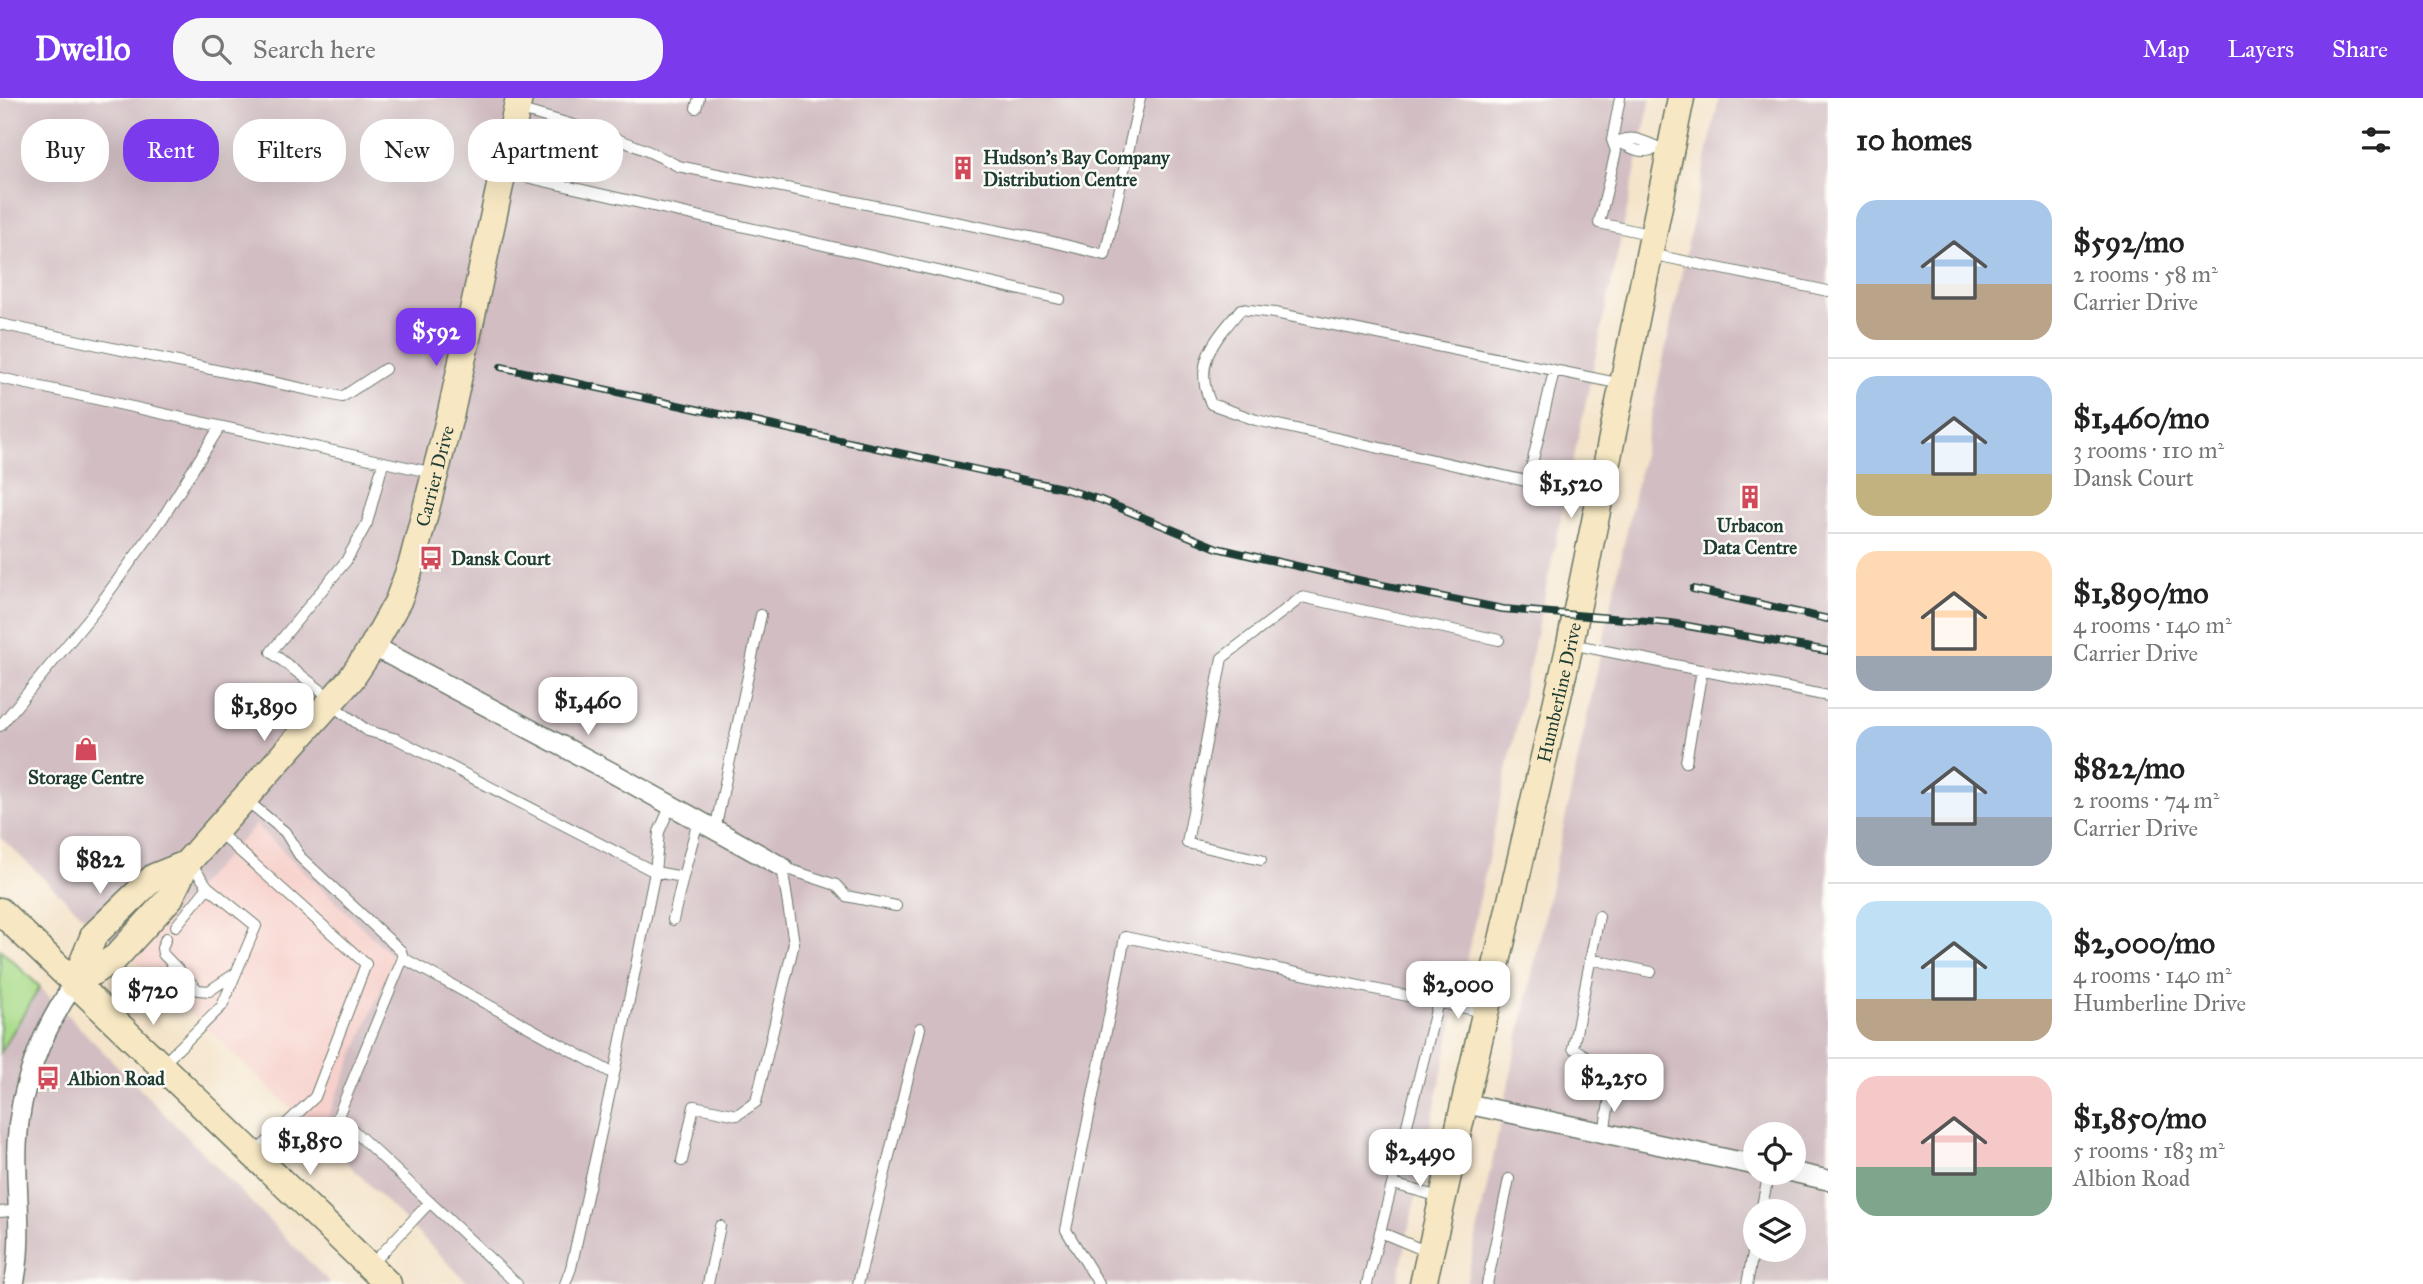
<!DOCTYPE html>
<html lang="en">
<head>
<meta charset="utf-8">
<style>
  :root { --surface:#fff; --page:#f6f6f6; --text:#222; --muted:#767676; --line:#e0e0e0; --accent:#7c3aed }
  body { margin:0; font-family:"IM FELL Great Primer",serif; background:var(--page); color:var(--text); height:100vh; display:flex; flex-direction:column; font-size:26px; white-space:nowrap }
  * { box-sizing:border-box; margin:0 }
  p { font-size:23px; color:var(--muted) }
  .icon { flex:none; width:38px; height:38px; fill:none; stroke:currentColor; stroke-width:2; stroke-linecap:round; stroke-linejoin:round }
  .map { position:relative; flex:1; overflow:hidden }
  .panel { display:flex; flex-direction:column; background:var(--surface); width:595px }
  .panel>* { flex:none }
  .banner { position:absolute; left:21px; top:21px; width:665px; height:63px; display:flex; gap:14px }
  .controls { position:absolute; left:1743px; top:1024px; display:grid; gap:14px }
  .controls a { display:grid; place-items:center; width:63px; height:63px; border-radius:50%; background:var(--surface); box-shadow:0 7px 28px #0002; font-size:35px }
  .price { position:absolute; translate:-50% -60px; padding:0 16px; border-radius:14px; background:#fff; color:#222; font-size:23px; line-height:46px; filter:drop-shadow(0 2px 4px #0008) }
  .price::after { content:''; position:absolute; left:50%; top:42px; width:21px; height:16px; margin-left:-10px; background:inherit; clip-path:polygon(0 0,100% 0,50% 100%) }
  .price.current { background:var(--accent); color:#fff }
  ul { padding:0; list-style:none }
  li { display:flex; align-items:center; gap:21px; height:175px; padding:0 28px }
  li+li { border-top:2px solid var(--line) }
  li span { display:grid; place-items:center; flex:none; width:196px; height:140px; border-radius:21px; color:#555 }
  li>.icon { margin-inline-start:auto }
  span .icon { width:84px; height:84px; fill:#fffc; stroke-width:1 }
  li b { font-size:30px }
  h2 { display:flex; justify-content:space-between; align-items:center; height:84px; padding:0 28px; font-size:30px }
  .tag { padding:0 24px; border-radius:28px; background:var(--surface); box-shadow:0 7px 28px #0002; font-size:24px; line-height:63px }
  .tag.current { background:var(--accent); color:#fff }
  header { display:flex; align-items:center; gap:42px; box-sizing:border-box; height:98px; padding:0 35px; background:var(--accent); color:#fff }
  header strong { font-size:33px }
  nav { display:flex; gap:38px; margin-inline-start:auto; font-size:24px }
  .search { width:490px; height:63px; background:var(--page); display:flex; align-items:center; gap:18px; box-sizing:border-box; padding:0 24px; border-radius:28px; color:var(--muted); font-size:26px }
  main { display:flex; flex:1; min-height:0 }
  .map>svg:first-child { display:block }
  .built { fill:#f7d0cb }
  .industrial { fill:#d2bec2; fill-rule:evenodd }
  .green { fill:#a9db8a; stroke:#648c5f; stroke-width:2 }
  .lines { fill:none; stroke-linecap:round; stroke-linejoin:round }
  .lane-casing { stroke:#6a7768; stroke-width:12 }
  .street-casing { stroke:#6a7768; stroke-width:22 }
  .secondary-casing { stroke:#6a7768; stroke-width:29 }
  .lane { stroke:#fff; stroke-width:10 }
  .street { stroke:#fff; stroke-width:19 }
  .secondary { stroke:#f7e8c3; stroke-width:26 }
  .rail-casing { stroke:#1f3d34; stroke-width:8 }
  .rail { stroke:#fdfcf7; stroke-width:5; stroke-dasharray:16; stroke-linecap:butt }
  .labels { text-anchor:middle; stroke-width:5; stroke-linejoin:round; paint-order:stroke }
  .poi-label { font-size:19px; font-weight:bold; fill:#1f3d34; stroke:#fdfcf7; text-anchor:start }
  .street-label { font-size:19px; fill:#1f3d34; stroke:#fdfcf7 }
</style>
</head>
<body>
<header>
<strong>Dwello</strong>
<div class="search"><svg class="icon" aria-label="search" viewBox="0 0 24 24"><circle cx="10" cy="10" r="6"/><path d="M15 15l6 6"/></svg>Search here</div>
<nav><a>Map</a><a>Layers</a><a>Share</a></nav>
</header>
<main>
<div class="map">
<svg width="1828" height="1186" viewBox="0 0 1828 1186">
  <rect width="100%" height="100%" fill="#fdfcf7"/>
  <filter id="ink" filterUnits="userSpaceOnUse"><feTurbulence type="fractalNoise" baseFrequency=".0143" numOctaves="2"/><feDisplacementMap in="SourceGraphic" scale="14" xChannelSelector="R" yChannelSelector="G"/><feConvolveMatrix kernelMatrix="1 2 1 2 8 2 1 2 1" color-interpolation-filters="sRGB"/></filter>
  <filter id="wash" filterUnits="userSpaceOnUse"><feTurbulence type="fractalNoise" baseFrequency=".00686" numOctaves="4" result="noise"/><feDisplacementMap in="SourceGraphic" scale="28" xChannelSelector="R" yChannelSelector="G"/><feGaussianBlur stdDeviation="1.57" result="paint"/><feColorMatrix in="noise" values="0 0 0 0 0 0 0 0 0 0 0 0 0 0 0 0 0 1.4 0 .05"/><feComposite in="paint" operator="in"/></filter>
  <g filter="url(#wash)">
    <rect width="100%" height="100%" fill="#f4e4ca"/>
    <path class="built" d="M256,726l138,134 -74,178 -189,-180z"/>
    <path class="industrial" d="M0,0h1651l-254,1186h-928l-149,-148 74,-178 -138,-133 -125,131 -48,-40 -83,-79z
      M1719,0h109v1186h-362zM1755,1036h39v38h-39zM1755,1113h39v39h-39z
      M40,889l291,297h-331v-231z"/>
    <path class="green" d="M0,851l40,38 -40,66z"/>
  </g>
  <g filter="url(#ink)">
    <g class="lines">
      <g class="lane-casing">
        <path id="lane" d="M1620,0l-8,42c19,4 23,17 46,8
          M696,10l3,-10
          M517,11c56,16 110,29 161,57l371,75 56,14 35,-157
          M1612,42l4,11 -17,72 54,12
          M1619,43c18,-7 28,3 44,8
          M504,74l556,127
          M1650,156l178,37
          M0,226l342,73 43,-28
          M0,280l434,95
          M1528,383l26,-110
          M1597,399l-341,-77 -45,-16c-19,-41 4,-64 30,-95l34,4 347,71
          M1571,546l257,52
          M332,601l-61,-47 75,-91 21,-38 16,-60
          M330,606l38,27 29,8 258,133 4,-40 12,-27
          M0,628l95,-115 67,-92 57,-91
          M1686,664l16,-92
          M245,701l40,33 16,26 100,93 2,7
          M216,732l150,134 -51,133 -60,56
          M715,732l46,-215
          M1261,762l-74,-17 35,-185 80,-61 197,43
          M1599,818l-26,132 41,25 -10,60
          M673,822l10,-43
          M176,828l32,-39
          M166,840l-4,10 1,6 35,36 11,1 27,-18
          M1590,861l61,13
          M163,966l59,-58 34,-80 -48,-39 -18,-24
          M614,976l41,-202 28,5 15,-56
          M682,1063l12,-55 43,9 19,-13 38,-159 -12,-76 54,18 10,11 50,10
          M1393,1086l47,13
          M1761,1113l8,-39
          M0,1114l20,-2
          M1380,1134l48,20
          M370,1168l60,-64
          M517,1186l-179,-168 65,-158 211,116 -43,194 -6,16
          M708,1186l12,-58
          M858,1186l62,-256
          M1099,1186l-33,-54 59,-293 359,75
          M1367,1186l71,-282
          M1487,1186l22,-105
          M1747,1186l8,-41"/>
      </g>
      <g class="street-casing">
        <path id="street" d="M373,548l238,126 171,95
          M1463,1005l292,62
          M1792,1074l36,8
          M14,1186c10,-48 1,-92 3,-139 2,-58 25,-114 57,-161"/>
      </g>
      <g class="secondary-casing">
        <g id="secondary">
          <path d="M0,813l388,373"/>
          <path id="s1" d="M74,886l42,-27 54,-59 16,-34 165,-185 22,-33 25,-45 14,-38 39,-151 68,-314"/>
          <path d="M74,886l20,-49 60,-58 32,-13"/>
          <path id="s2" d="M1423,1186l147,-640 111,-546"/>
        </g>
      </g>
      <use href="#lane" class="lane"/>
      <use href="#street" class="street"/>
      <use href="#secondary" class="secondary"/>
      <g class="rail-casing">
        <path id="rail" d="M501,269l561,121 39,12 116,48 150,34 136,27 168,14 157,28
          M1693,491l135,30"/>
      </g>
      <use href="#rail" class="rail"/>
    </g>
  </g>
  <defs>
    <g id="building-bare" transform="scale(1.89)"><path d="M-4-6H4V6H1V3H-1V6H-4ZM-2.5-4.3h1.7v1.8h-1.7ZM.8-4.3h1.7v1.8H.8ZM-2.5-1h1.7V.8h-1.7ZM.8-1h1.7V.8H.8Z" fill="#d1495b" stroke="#fdfcf7" stroke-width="2.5" paint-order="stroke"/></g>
    <g id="bus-bare" transform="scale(1.89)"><path d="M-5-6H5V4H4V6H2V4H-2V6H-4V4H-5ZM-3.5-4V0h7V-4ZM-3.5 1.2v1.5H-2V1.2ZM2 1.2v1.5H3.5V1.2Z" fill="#d1495b" stroke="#fdfcf7" stroke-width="2.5" paint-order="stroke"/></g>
    <g id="shop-bare" transform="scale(1.89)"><path d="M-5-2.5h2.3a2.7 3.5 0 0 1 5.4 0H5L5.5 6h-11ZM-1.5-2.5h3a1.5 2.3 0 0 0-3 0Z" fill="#d1495b" stroke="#fdfcf7" stroke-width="2.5" paint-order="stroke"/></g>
  </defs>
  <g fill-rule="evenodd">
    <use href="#building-bare" x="963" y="70"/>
    <use href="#building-bare" x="1750" y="399"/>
    <use href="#bus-bare" x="431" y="460"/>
    <use href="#shop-bare" x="86" y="651"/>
    <use href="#bus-bare" x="48" y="980"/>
  </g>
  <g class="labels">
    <g class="poi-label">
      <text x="983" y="66">Hudson's Bay Company<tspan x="983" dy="22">Distribution Centre</tspan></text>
      <text x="1750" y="434" text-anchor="middle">Urbacon<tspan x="1750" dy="22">Data Centre</tspan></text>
      <text x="451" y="467">Dansk Court</text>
      <text x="86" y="686" text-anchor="middle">Storage Centre</text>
      <text x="68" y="987">Albion Road</text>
    </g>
    <g class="street-label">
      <text dy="7" stroke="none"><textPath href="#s1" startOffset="637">Carrier Drive</textPath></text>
      <text dy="7" stroke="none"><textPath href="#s2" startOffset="607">Humberline Drive</textPath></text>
    </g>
  </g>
</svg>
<div class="controls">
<a><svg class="icon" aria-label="locate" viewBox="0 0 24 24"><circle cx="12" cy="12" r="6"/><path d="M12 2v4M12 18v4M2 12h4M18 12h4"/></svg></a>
<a><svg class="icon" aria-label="layers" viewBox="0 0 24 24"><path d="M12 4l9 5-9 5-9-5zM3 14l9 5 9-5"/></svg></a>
</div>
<b class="price current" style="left:436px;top:270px">$592</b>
<b class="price" style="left:1571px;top:422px">$1,520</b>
<b class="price" style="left:588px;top:639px">$1,460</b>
<b class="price" style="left:264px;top:645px">$1,890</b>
<b class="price" style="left:100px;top:798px">$822</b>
<b class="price" style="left:1458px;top:923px">$2,000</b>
<b class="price" style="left:153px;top:929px">$720</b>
<b class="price" style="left:1614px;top:1016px">$2,250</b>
<b class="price" style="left:310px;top:1079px">$1,850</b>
<b class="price" style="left:1420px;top:1091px">$2,490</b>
<div class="banner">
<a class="tag">Buy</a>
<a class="tag current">Rent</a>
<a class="tag">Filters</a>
<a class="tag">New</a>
<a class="tag">Apartment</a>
</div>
</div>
<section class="panel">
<h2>10 homes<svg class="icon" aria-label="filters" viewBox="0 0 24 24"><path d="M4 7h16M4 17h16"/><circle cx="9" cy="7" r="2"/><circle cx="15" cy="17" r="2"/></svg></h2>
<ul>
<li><span style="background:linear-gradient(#a9c7e8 60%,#b9a48a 0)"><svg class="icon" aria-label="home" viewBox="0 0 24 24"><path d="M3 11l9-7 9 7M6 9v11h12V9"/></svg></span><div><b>$592/mo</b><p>2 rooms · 58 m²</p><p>Carrier Drive</p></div></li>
<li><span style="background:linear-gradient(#a9c7e8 70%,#c2b280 0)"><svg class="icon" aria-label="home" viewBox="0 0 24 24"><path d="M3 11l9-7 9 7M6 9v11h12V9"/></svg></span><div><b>$1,460/mo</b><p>3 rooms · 110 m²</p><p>Dansk Court</p></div></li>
<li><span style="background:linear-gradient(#ffd9b3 75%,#9aa5b1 0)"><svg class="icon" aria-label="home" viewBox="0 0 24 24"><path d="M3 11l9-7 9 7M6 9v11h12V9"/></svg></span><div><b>$1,890/mo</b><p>4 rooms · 140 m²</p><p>Carrier Drive</p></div></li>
<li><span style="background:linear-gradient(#a9c7e8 65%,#9aa5b1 0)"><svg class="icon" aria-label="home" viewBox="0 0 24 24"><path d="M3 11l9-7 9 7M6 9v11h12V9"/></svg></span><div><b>$822/mo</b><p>2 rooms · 74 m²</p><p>Carrier Drive</p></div></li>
<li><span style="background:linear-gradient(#bfe0f5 70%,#b9a48a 0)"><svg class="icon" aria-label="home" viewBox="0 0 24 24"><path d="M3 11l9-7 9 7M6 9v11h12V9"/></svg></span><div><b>$2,000/mo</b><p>4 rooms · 140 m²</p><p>Humberline Drive</p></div></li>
<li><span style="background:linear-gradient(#f6c9c9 65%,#7fa58c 0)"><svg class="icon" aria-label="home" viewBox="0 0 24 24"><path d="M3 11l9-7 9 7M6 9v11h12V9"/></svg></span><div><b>$1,850/mo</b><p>5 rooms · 183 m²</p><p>Albion Road</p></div></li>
</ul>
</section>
</main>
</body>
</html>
